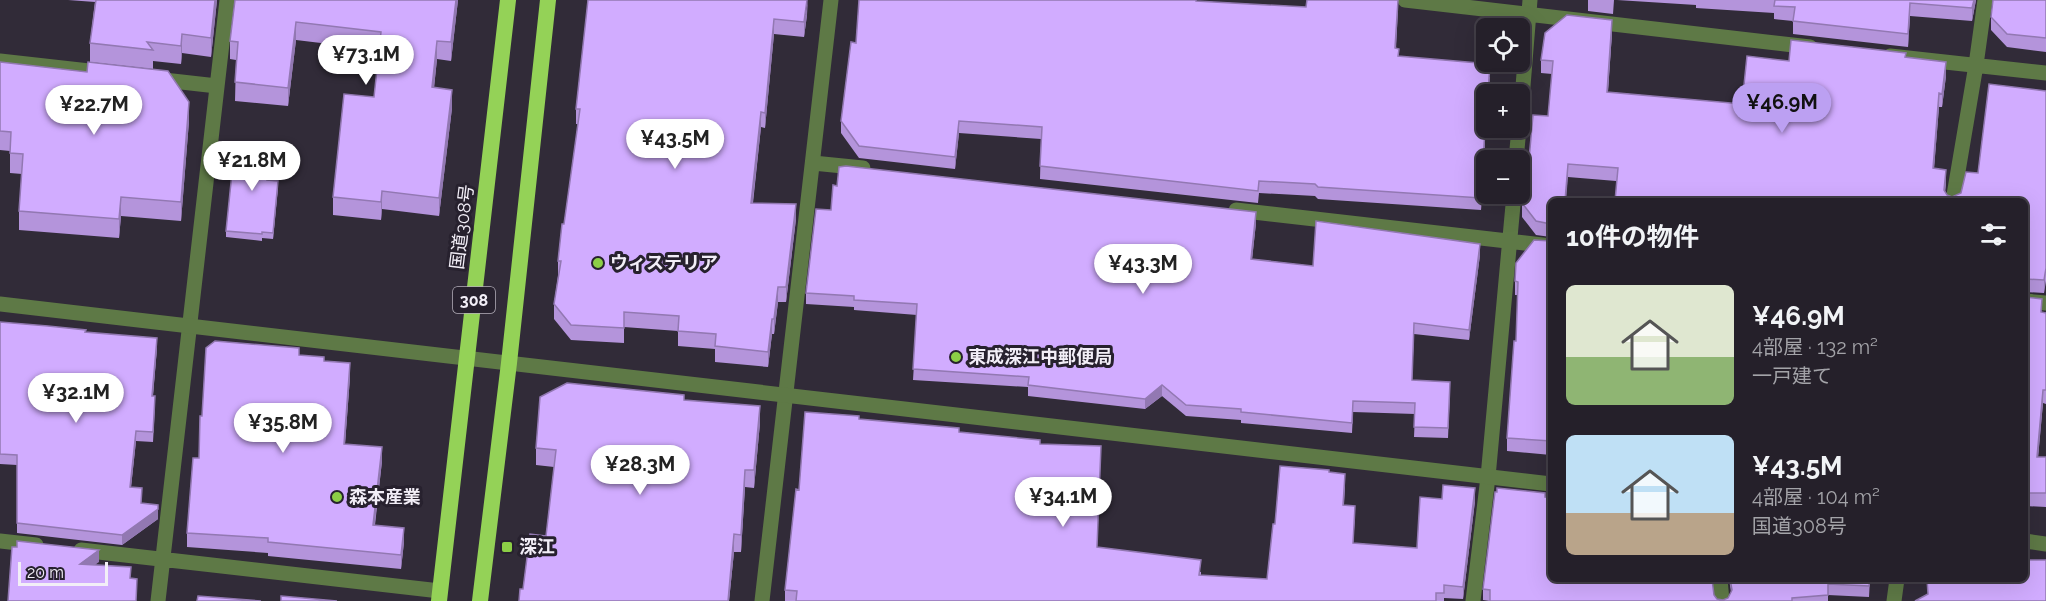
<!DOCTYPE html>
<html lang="ja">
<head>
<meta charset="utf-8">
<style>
  :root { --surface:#25202a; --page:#312d36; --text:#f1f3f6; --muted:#a3a3a8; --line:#423e47; --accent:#bca0f2 }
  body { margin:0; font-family:Raleway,"Noto Sans JP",sans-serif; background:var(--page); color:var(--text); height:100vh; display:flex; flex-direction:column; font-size:22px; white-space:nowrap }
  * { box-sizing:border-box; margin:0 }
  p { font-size:20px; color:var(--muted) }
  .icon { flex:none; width:33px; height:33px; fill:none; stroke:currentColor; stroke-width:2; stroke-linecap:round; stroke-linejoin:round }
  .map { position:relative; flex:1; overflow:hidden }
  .side { position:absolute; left:1548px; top:198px; width:480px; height:384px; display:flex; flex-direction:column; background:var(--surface); border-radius:9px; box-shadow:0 6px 24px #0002,0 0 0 2px var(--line) }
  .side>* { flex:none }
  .tools { position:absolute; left:1476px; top:18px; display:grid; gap:12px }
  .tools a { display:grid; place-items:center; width:54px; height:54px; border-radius:9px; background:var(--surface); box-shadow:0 6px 24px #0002,0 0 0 2px var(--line); font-size:30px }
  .scale { position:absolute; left:18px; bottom:15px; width:90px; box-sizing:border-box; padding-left:6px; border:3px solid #f2eef7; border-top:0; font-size:16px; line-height:21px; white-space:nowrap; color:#f2eef7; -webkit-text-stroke:4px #27212e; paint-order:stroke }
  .price { position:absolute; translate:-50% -51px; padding:0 14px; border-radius:21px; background:#fff; color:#222; font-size:20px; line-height:39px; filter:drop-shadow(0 2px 3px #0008) }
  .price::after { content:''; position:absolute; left:50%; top:36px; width:18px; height:14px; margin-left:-9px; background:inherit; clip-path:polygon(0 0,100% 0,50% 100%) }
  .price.on { background:var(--accent); color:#111 }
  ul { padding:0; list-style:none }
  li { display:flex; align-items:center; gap:18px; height:150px; padding:0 18px }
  li span { display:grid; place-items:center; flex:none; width:168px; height:120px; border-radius:9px; color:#555 }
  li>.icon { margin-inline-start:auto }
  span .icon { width:72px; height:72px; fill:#fffc; stroke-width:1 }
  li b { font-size:26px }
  h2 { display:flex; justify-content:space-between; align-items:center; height:72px; padding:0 18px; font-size:26px }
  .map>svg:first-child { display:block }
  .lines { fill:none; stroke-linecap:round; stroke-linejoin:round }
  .minor { stroke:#5e7946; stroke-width:15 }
  .tertiary { stroke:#5e7946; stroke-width:15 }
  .trunk { stroke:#94d257; stroke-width:16 }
  .wall { fill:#b494db }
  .shaded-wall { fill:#9278b2 }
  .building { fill:#d1acff; stroke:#9278b2; stroke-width:1.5 }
  .poi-dot { fill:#8cce46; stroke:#27212e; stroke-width:2 }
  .labels { text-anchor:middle; stroke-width:6; stroke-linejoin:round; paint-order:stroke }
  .shield { fill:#27212e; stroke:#b5b0bb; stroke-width:1.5 }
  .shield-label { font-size:16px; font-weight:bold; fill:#f2eef7 }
  .street-label { font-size:18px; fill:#f2eef7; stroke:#27212e }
  .poi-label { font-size:18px; font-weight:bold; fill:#f2eef7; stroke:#27212e; text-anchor:start }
</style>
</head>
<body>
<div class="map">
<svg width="2046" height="601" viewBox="0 0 2046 601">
  <rect width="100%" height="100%" fill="#312b38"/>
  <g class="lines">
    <path class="minor" d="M1405,0l405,47
      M1890,56l156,17
      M0,61l107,12
      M155,79l62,7
      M1520,123l10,-123
      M1516,160l3,-32
      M813,163l50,5
      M1953,201l23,-136 9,-65
      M1236,210l315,36
      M2025,301l21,2
      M0,541l36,4
      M81,550l359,41
      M1720,579l2,22
      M158,601l69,-601
      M762,601l69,-601
      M1473,601l15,-124 26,-283
      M1894,601l3,-22"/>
    <path class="tertiary" d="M0,304l1551,180
      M2025,541l21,3"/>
    <path class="trunk" d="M439,601l69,-601
      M480,601l29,-238 39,-363"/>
  </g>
  <path class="wall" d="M68,0h149l-6,57 -29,-4 -1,11 -28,-3v8l-63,-7v-19l5,-41z
    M235,0h223l-7,61 -14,-2 -3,29 18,20 -13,108 -57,-7 -1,11 -48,-5v-18l41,-100 5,-47 -83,-10 -8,66 -53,-5 1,-41 -6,-1v-18z
    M588,0l219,15 -3,22 -30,-3 -9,94 -4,-1 -8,76 43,16 -10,83h-8l-4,32h-2l-4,33 -53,-5v-13l-37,-3v-15l-54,-4v16l-53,-3 -17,-21v-15l4,-28v-15l6,-37 14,-100h-2v-15z
    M859,0h337v1l110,6 92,2 -2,40 3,7 91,21 -2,17h-2v29l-5,87 -163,-11 -3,-3 -56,-3 -1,10 -218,-24 1,-40 -82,-6 -4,36 -96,-11 -18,-25v-12l15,-78z
    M1588,0h26l-1,14 -25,-3z
    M1617,0h359l-4,21 -62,-5 -2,31 -115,-13v-13l-19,-2v-6l-78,-5v-3z
    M2046,0v52l-39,-5 -16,-17v-13z
    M1612,33l-4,59 134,12 47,-43 117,-4 40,19 -4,31h-3l-5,61 12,15 -1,9 2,3 5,2 9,-4 85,-102v190l-2,12 -19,-1v-91l-409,-20 -48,-4 -17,24v36l-15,-2 -14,-18v-14l5,-21 21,-66 4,-42 -11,-1v-13z
    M0,62l189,59 -8,100 -60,-5 -2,22 -100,-8v-19l3,-37 -12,-1v-22l-10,-1z
    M272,157l-4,23 10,7 -5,52 -11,-1v3l-36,-4v-6z
    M1256,223l-4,36 61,7 167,-11 -11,85 -55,-6 -2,46 38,12 -2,46 -34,-1 1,-23 -62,-2 -1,21 -111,-10v-3l-55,-4 -24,-20 -17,13 -117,-13v-9l-115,-7 4,-65 -63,-5v-3l-48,-3v-11z
    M1551,241v214l-44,-4v-13l9,-97 2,-46h-3v-14z
    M2025,297l17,15 4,1v91l-3,-1 -5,54h8v50l-21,-1z
    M0,322l85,10 72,16 -4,48 2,10 -2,36 -17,-1 -5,46 10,16 17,12v4l-36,26 -105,-12v-68l-17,-1z
    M299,355l25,7 26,15 -5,67 37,17 -7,64 29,17 -3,27 -133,-13v-3l-81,-6v-14l12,-75 3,-42z
    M684,400l76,23 -6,65 -9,-1 -4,65h-7l-5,49h-210l4,-12 23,-53 8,-69 -18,-2v-17z
    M859,419l181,25 57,103 104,25v3l66,4 8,-55 54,-52 16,14 -1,19 11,13 -2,25 64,5 58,-47 -12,98 -19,-1v3h-659v-11z
    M1497,492l48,5 6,82 163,16 3,4 6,1 5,-2 3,-6 -2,-13h141l-1,18 -41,-2v6h-338l-7,-1v-11z"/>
  <path class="shaded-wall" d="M215,0h2l-6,57v-19z
    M456,0h2l-7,61v-19z
    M808,0l-1,15 -3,22v-15z
    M1974,0h2l-4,21v-13z
    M1910,3v13l-2,31v-13z
    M774,19v15l-9,94v-15z
    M1612,20v13l-5,72v-13z
    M296,22v18l-8,66v-18z
    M182,34v19l-1,11v-18z
    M437,41v18l-5,47v-19z
    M1946,62v14l-4,31v-13z
    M452,90v18l-13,108v-18z
    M1939,93v14l-6,75v-14z
    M189,102v19l-8,100v-19z
    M1486,111v12l-5,87v-12z
    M761,112v15l-10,91v-15z
    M959,121v12l-4,36v-12z
    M272,151v6l-5,29v-6z
    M1568,164v13l-2,24h-1z
    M1946,170v13l-2,18v-11z
    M278,181v6l-5,52v-6z
    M382,191v18l-1,11v-18z
    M121,197v19l-2,22v-19z
    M796,204v15l-10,83v-15z
    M1256,212v11l-5,47v-11z
    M1480,244v11l-11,85v-10z
    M2045,268v13l-1,12v-13z
    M778,287v15l-4,32v-15z
    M772,319v15l-4,33v-15z
    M157,338v10l-5,58v-10z
    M350,363v14l-6,81v-14z
    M1162,385v11l-17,13v-10z
    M2043,390v13l-6,67v-13z
    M760,406v17l-6,65v-18z
    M136,431v10l-6,56v-10z
    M382,447v14l-9,78v-14z
    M745,470v17l-4,65v-17z
    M1475,488v13l-12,98v-12z
    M158,505v14l-36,26v-10z
    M404,528v14l-3,27v-14z
    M734,534v18l-5,49h-1z
    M99,550v12l-19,14v-12z"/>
  <path class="building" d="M96,0h119l-4,38 -29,-4 -1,12 -34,-4 6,8 -63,-7z
    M235,0h221l-5,42 -14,-1 -5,46 20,3 -13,108 -57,-7 -1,11 -48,-5 11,-103 30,3 7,-65 -85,-10 -8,66 -53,-6 3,-40 -8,-1z
    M588,0h219l-3,22 -30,-3 -9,94 -4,-1 -10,91 45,1 -10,83h-8l-4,32h-2l-4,33 -53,-6 1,-12 -38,-3 1,-15 -55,-4v16l-53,-3 -17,-21 7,-43h-3l4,-37h2l16,-115h-4z
    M859,0h337v1l110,6 1,-7h91l-3,48 4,1 -1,7 92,8 -2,30h-2v17l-5,87 -163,-11 -3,-3 -56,-3 -1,10 -218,-25 2,-39 -83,-6 -4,36 -96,-11 -18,-25 10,-79 5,1z
    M1775,0h199l-2,8 -62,-5 -2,31 -115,-13 2,-14 -21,-1z
    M1993,0h53v38l-39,-4 -16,-17z
    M1567,15l45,5 -5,72 135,12 5,-48 42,5 2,-21 115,13 -1,4 41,5 -4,32 -3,-1 -6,75 13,2 -2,20 3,5 5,2 9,-4 5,-21 12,1 11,-89 57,7v177l-2,12 -19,-1v-78h-410l3,-33 -50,-4 -3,37h-14v23l-15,-3 -14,-18 2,-22 3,1 6,-67 15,1 5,-55 -12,-1 4,-27z
    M0,62l87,10 1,-10 80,9 21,31 -8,100 -60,-5 -2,22 -100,-8 4,-57 -13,-1 1,-21 -11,-1z
    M235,144l37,7 -5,29 11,1 -5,52 -11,-1v2l-36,-3z
    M846,166l410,46 -5,47 62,7 3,-45 164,23 -11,86 -55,-7 -2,57 38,2 -2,46 -34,-1 1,-24 -62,-2 -1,22 -111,-11v-3l-55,-4 -24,-20 -17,14 -117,-14 1,-8 -116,-8 4,-65 -63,-4v-4l-48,-3 10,-84 15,1 2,-25 4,1 2,-19z
    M1534,240l17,1v200l-44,-3 7,-97h2l2,-59 -3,-1 1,-18z
    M2025,297l17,2 -1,13 5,1v77h-3l-6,67h9v36h-21z
    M0,322l48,4 38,4 -1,2 72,6 -5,58h3l-2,36 -17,-1 -6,56 12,1 -1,15 17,2v4l-36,26 -105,-12v-68l-17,-1z
    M215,341l84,7v7l25,2v4l26,2 -6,81 38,3 -9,78 31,3 -3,27 -133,-13v-4l-81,-5 6,-75h6l1,-42h2l4,-68z
    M567,383l117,12v5l76,6 -6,64h-9l-4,65 -7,-1 -6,67h-209l1,-12h3l7,-55 16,2 10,-86 -20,-2 4,-51z
    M805,412l54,4v3l100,9v4l81,8v4l61,2 -4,101 104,13 -2,15 68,4 6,-55h2l5,-58 49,4v2l16,2 -2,31 12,1 -2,37 64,5 3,-51 22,2 1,-14 32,3 -12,99 -19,-2v8h-8v8h-640l1,-10 -12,-1 11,-101 3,1z
    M1497,488l48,5v4l6,1v81h161l2,16 3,4 6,1 5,-2 4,-8 -2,-11h140l-1,7 -41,-2v11l-36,3v3h-302v-11l-7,-1 12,-97h2z
    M17,541l82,9 -19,14 51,3 -1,11 7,1 -1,22h-128l4,-54h5z
    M2025,560h21v41h-131l13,-7 -1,-15h48v2l45,2v-4h5z
    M198,596l63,5h-64z
    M281,596l56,5h-56z"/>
  <g class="poi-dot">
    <circle cx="598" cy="263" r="6"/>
    <circle cx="956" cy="357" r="6"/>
    <circle cx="337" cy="497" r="6"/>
    <rect x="501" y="541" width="12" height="12" rx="3"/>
  </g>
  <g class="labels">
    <rect class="shield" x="453" y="287" width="42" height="26" rx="4.5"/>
    <g class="shield-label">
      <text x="474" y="306">308</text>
    </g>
    <g class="street-label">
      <text transform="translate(462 227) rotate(-83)" y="6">国道308号</text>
    </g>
    <g class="poi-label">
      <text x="610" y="269">ウィステリア</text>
      <text x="968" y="363">東成深江中郵便局</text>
      <text x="349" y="503">森本産業</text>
      <text x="519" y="553">深江</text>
    </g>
  </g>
</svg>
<div class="tools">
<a><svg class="icon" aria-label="locate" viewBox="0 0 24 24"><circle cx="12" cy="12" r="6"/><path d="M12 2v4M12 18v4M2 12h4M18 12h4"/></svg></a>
<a>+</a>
<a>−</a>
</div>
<div class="scale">20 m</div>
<b class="price" style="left:366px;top:86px">¥73.1M</b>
<b class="price on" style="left:1782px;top:134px">¥46.9M</b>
<b class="price" style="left:94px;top:136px">¥22.7M</b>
<b class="price" style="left:675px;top:170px">¥43.5M</b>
<b class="price" style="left:252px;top:192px">¥21.8M</b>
<b class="price" style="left:1143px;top:295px">¥43.3M</b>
<b class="price" style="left:76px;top:424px">¥32.1M</b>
<b class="price" style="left:283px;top:454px">¥35.8M</b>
<b class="price" style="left:640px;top:496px">¥28.3M</b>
<b class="price" style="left:1063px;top:528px">¥34.1M</b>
<section class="side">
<h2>10件の物件<svg class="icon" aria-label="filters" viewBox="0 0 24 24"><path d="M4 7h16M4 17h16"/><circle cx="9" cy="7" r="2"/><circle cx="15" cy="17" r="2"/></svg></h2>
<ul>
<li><span style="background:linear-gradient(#dfe7d0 60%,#8fb573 0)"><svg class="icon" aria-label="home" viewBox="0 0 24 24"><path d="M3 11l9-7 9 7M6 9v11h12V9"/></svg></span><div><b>¥46.9M</b><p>4部屋 · 132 m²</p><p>一戸建て</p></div></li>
<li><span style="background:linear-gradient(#bfe0f5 65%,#b9a48a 0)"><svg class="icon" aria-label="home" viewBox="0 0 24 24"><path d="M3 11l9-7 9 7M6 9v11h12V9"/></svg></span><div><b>¥43.5M</b><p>4部屋 · 104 m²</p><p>国道308号</p></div></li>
</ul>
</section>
</div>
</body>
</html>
